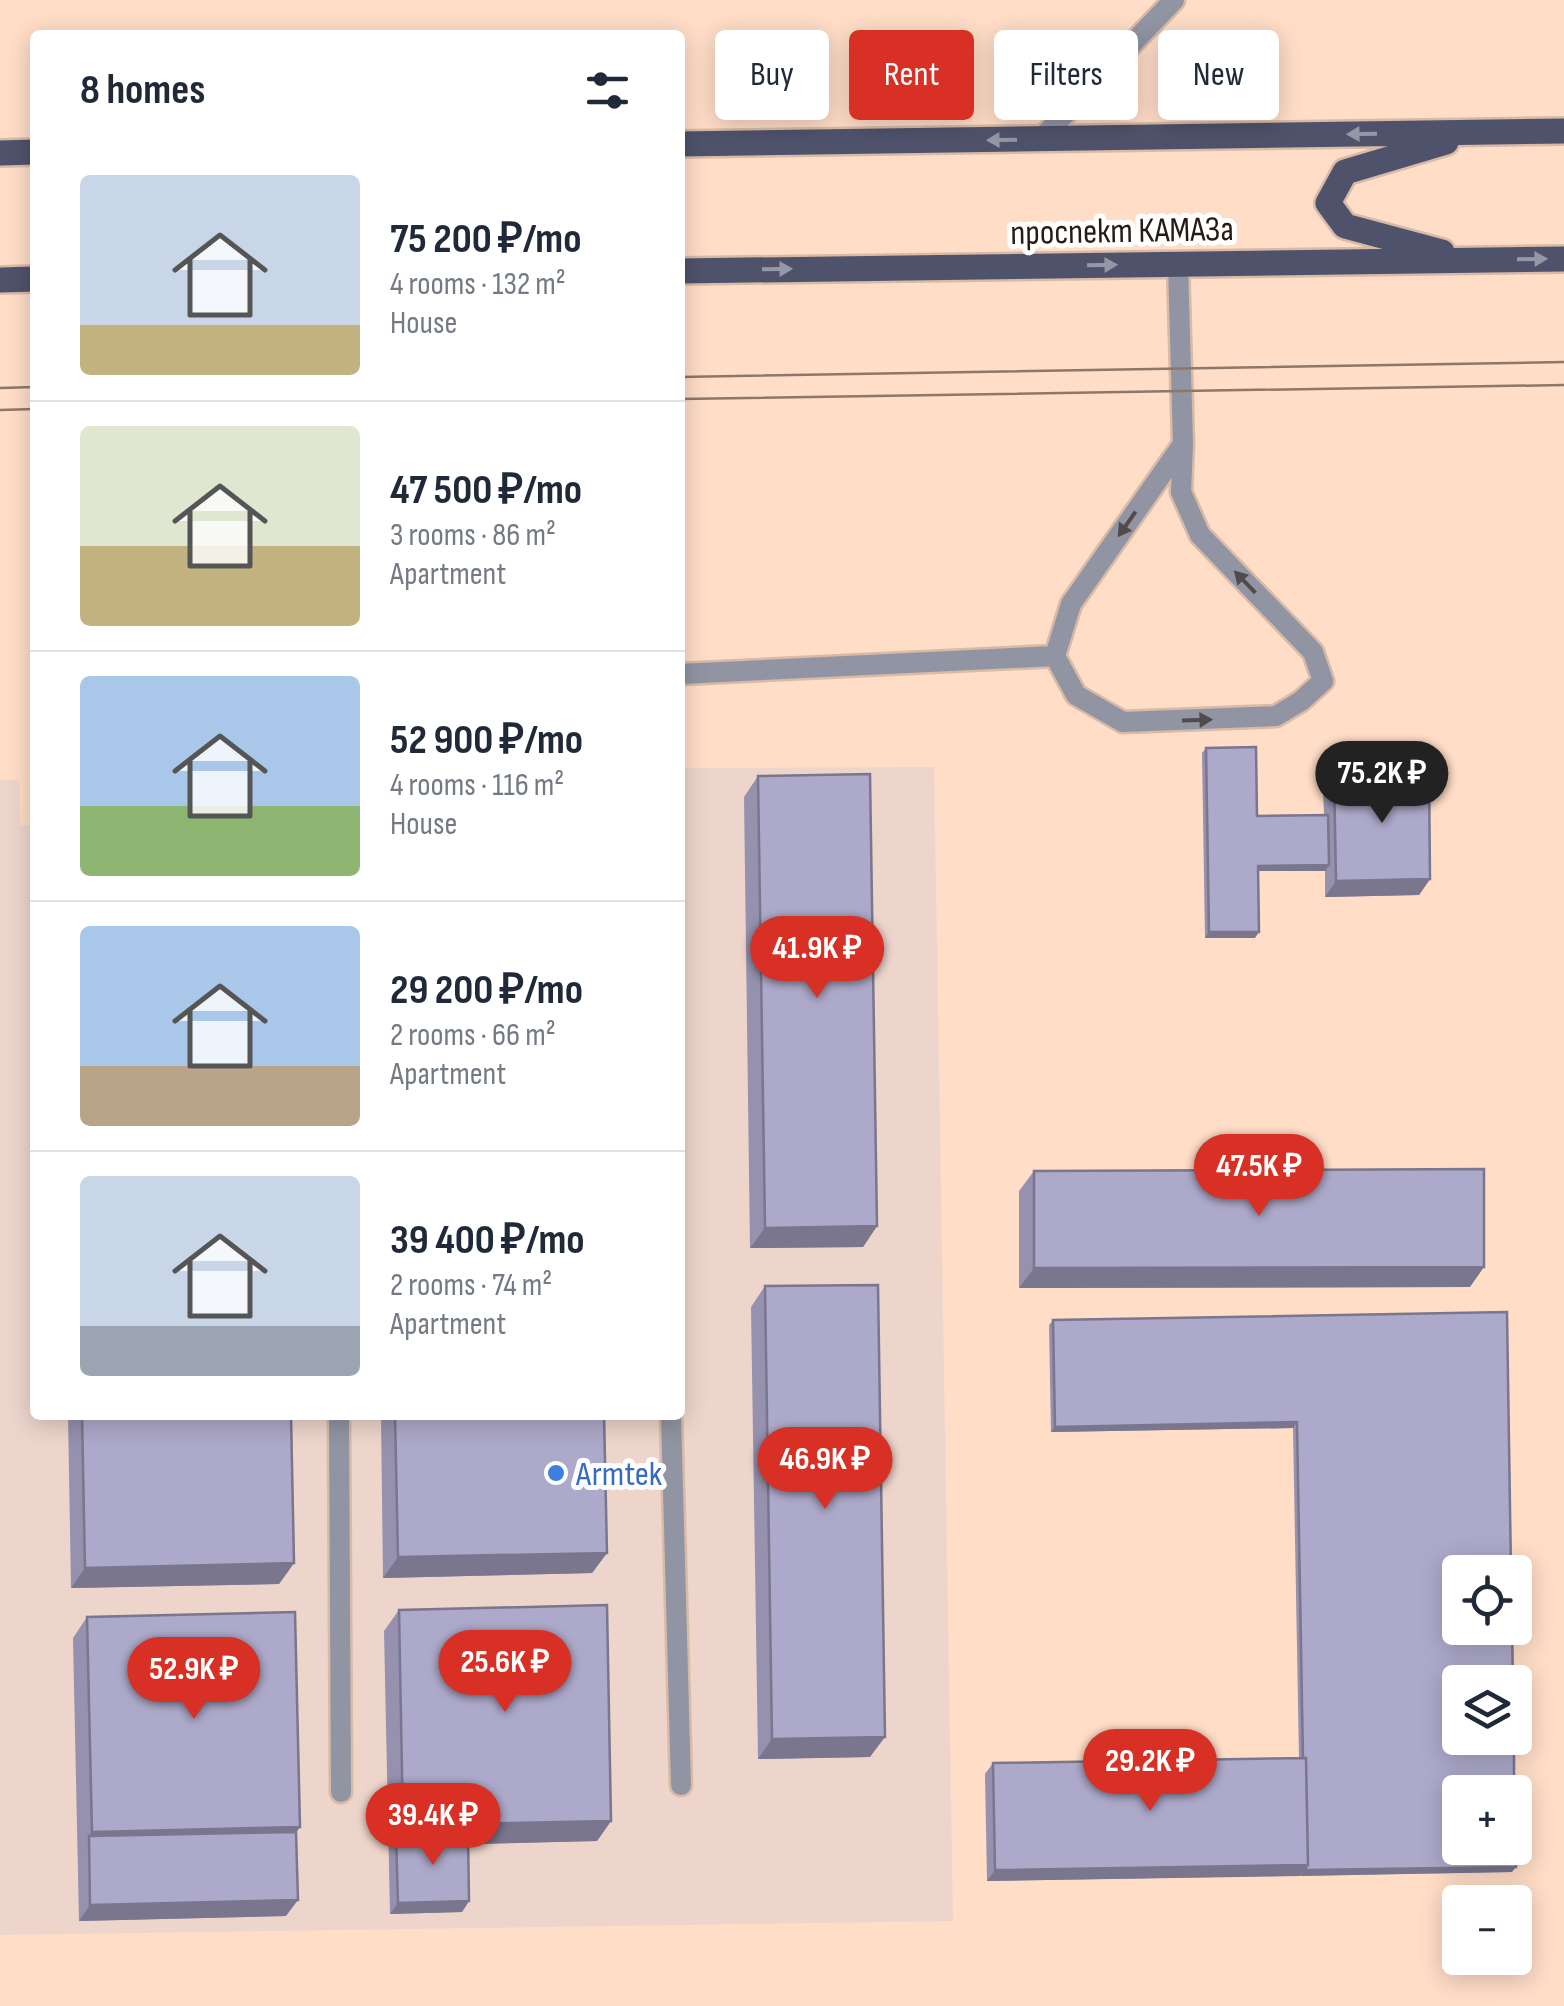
<!DOCTYPE html>
<html lang="en">
<head>
<meta charset="utf-8">
<style>
  :root { --surface:#fff; --page:#f6f6f7; --text:#1f2937; --muted:#747a83; --line:#e0e1e3; --accent:#d93025 }
  body { margin:0; font-family:"Sofia Sans Condensed",sans-serif; background:var(--page); color:var(--text); height:100vh; display:flex; flex-direction:column; font-size:38px; white-space:nowrap }
  * { box-sizing:border-box; margin:0 }
  p { font-size:32px; color:var(--muted) }
  .icon { flex:none; width:55px; height:55px; fill:none; stroke:currentColor; stroke-width:2; stroke-linecap:round; stroke-linejoin:round }
  .map { position:relative; flex:1; overflow:hidden }
  .sheet { position:absolute; left:30px; top:30px; width:655px; height:1390px; display:flex; flex-direction:column; background:var(--surface); border-radius:10px; box-shadow:0 5px 25px #0003 }
  .sheet>* { flex:none }
  .top-card { position:absolute; left:715px; top:30px; width:698px; height:90px; display:flex; gap:20px }
  .fabs { position:absolute; left:1442px; top:1555px; display:grid; gap:20px }
  .fabs a { display:grid; place-items:center; width:90px; height:90px; border-radius:10px; background:var(--surface); box-shadow:0 5px 25px #0003; font-size:50px }
  .price { position:absolute; translate:-50% -85px; padding:0 22px; border-radius:35px; background:var(--accent); color:#fff; font-size:32px; line-height:65px; filter:drop-shadow(0 2px 5px #0008) }
  .price::after { content:''; position:absolute; left:50%; top:60px; width:30px; height:22px; margin-left:-15px; background:inherit; clip-path:polygon(0 0,100% 0,50% 100%) }
  .price.on { background:#222; color:#fff }
  ul { padding:0; list-style:none }
  li { display:flex; align-items:center; gap:30px; height:250px; padding:0 50px }
  li+li { border-top:2px solid var(--line) }
  li span { display:grid; place-items:center; flex:none; width:280px; height:200px; border-radius:10px; color:#555 }
  li>.icon { margin-inline-start:auto }
  span .icon { width:120px; height:120px; fill:#fffc; stroke-width:1 }
  li b { font-size:42px }
  h2 { display:flex; justify-content:space-between; align-items:center; height:120px; padding:0 50px; font-size:42px }
  .pill { padding:0 35px; border-radius:10px; background:var(--surface); box-shadow:0 5px 25px #0003; font-size:35px; line-height:90px }
  .pill.on { background:var(--accent); color:#fff }
  .map>svg:first-child { display:block }
  .commercial { fill:#edd5cc }
  .lines { fill:none; stroke-linecap:round; stroke-linejoin:round }
  .lane-casing { stroke:#d8baa7; stroke-width:25 }
  .primary-casing { stroke:#d8baa7; stroke-width:30 }
  .lane { stroke:#9194a2; stroke-width:20 }
  .primary { stroke:#4e526b; stroke-width:25 }
  .tram { stroke:#8e7769; stroke-width:2.5 }
  .wall { fill:#9591ae }
  .shaded-wall { fill:#79768d }
  .building { fill:#ada9ca; stroke:#79768d; stroke-width:2.5 }
  .oneway { fill:#9597a6 }
  .oneway2 { fill:#514b4c }
  .shop-dot { fill:#3f7fe0; stroke:#fff; stroke-width:4 }
  .labels { text-anchor:middle; stroke-width:10; stroke-linejoin:round; paint-order:stroke }
  .street-label { font-size:35px; fill:#271b13; stroke:#fff }
  .shop-label { font-size:35px; fill:#366cbe; stroke:#fff; text-anchor:start }
</style>
</head>
<body>
<div class="map">
<svg width="1564" height="2006" viewBox="0 0 1564 2006">
  <rect width="100%" height="100%" fill="#ffddc7"/>
  <path class="commercial" d="M934,767l19,1154 -953,14v-1155h19l1,45h15v590h645v-647z"/>
  <g class="lines">
    <g class="lane-casing">
      <path id="lane" d="M1040,140l134,-140
        M1178,264l5,180 -2,48 19,43 113,117 10,29 -22,20 -25,15 -153,6 -47,-27 -21,-39 16,-52 112,-160
        M680,674l375,-18
        M339,1415l2,377
        M671,1415l10,370"/>
    </g>
    <g class="primary-casing">
      <path id="primary" d="M680,144l884,-13
        M0,153l35,-1
        M1442,252l-97,-26 -17,-23 17,-31 101,-30
        M680,271l884,-12
        M0,280l35,-1"/>
    </g>
    <use href="#lane" class="lane"/>
    <use href="#primary" class="primary"/>
    <path class="tram" d="M680,377l884,-15
      M0,388l35,-1
      M680,399l884,-14
      M0,410l35,-1"/>
  </g>
  <path class="wall" d="M1206,748l51,68 67,-1 -1,-26 11,-16 96,106 -11,16 -94,2v-26h-67l-3,67h-50l-3,-185z
    M758,776l119,450 -14,21 -113,1 -6,-451z
    M1034,1171l436,116 -451,1v-97z
    M765,1286l105,471 -112,2 -7,-452z
    M1507,1312l5,560 -525,9 -2,-107 8,-11 306,-5 -6,-330 -242,4 -2,-107 4,-5z
    M68,1415h223l3,148 -15,21 -208,4z
    M381,1415h223l3,138 -15,20 -209,5z
    M399,1610l212,211 -14,20 -129,3 1,57 -7,11 -72,2 -6,-283z
    M87,1617l213,210 -4,5 -10,84 -207,5 -6,-283z"/>
  <path class="shaded-wall" d="M1329,865l-4,6h-71l4,-5z
    M1430,879l-11,16 -94,2 11,-16z
    M1209,932h50l-4,6h-50z
    M877,1226l-14,21 -113,1 15,-20z
    M1484,1267l-14,20 -451,1 15,-20z
    M1297,1422l-4,6 -242,4 4,-5z
    M607,1553l-15,20 -209,5 15,-21z
    M294,1563l-15,21 -208,4 14,-20z
    M885,1737l-15,20 -112,2 14,-20z
    M611,1821l-14,20 -200,5 -1,-11 7,-10z
    M300,1827l-15,21 -196,-12 -12,16 15,-20z
    M1308,1865l-8,11 -313,5 8,-11z
    M1516,1867l-4,5 -211,4 3,-6z
    M298,1900l-12,16 -207,5 11,-16z
    M469,1901l-7,11 -72,2 8,-11z"/>
  <path class="building" d="M1256,747l1,69 71,-1 1,50 -71,1 1,66h-50l-3,-184z
    M1429,772l1,107 -94,2 -2,-108z
    M870,774l7,452 -112,2 -7,-452z
    M1484,1169v98l-450,1v-97z
    M878,1285l7,452 -113,2 -7,-453z
    M1507,1312l4,260h-51v56h52l1,54h-53v56h54v54h-54v56h55v-15l1,34 -212,3 4,-5 -2,-107h-3l-6,-336 -242,5 -2,-107z
    M82,1415h209l3,148 -209,5z
    M395,1415h209l3,138 -209,4z
    M607,1605l4,216 -208,4 -4,-215z
    M295,1612l5,215 -208,5 -5,-215z
    M1306,1758l2,107 -313,5 -2,-107z
    M296,1832l2,68 -208,5 -1,-69z
    M468,1834l1,67 -71,2 -2,-68z"/>
  <defs><path id="oneway-solid" d="M-6-.8H1V-3.2L6.5 0L1 3.2V.8H-6Z" transform="scale(2.5)"/></defs>
  <g class="oneway">
    <use href="#oneway-solid" transform="translate(1362 134) rotate(179)"/>
    <use href="#oneway-solid" transform="translate(1002 140) rotate(179)"/>
    <use href="#oneway-solid" transform="translate(1532 259) rotate(-1)"/>
    <use href="#oneway-solid" transform="translate(1102 265) rotate(-1)"/>
    <use href="#oneway-solid" transform="translate(777 269) rotate(-1)"/>
  </g>
  <g class="oneway2">
    <use href="#oneway-solid" transform="translate(1127 524) rotate(125)"/>
    <use href="#oneway-solid" transform="translate(1245 582) rotate(-134)"/>
    <use href="#oneway-solid" transform="translate(1197 720) rotate(-2)"/>
  </g>
  <circle class="shop-dot" cx="556" cy="1473" r="10"/>
  <g class="labels">
    <g class="street-label">
      <text transform="translate(1122 230) rotate(-1)" y="12">проспект КАМАЗа</text>
    </g>
    <g class="shop-label">
      <text x="576" y="1485">Armtek</text>
    </g>
  </g>
</svg>
<div class="fabs">
<a><svg class="icon" aria-label="locate" viewBox="0 0 24 24"><circle cx="12" cy="12" r="6"/><path d="M12 2v4M12 18v4M2 12h4M18 12h4"/></svg></a>
<a><svg class="icon" aria-label="layers" viewBox="0 0 24 24"><path d="M12 4l9 5-9 5-9-5zM3 14l9 5 9-5"/></svg></a>
<a>+</a>
<a>−</a>
</div>
<b class="price on" style="left:1382px;top:826px">75.2K ₽</b>
<b class="price" style="left:817px;top:1001px">41.9K ₽</b>
<b class="price" style="left:1259px;top:1219px">47.5K ₽</b>
<b class="price" style="left:825px;top:1512px">46.9K ₽</b>
<b class="price" style="left:505px;top:1715px">25.6K ₽</b>
<b class="price" style="left:194px;top:1722px">52.9K ₽</b>
<b class="price" style="left:1150px;top:1814px">29.2K ₽</b>
<b class="price" style="left:433px;top:1868px">39.4K ₽</b>
<div class="top-card">
<a class="pill">Buy</a>
<a class="pill on">Rent</a>
<a class="pill">Filters</a>
<a class="pill">New</a>
</div>
<section class="sheet">
<h2>8 homes<svg class="icon" aria-label="filters" viewBox="0 0 24 24"><path d="M4 7h16M4 17h16"/><circle cx="9" cy="7" r="2"/><circle cx="15" cy="17" r="2"/></svg></h2>
<ul>
<li><span style="background:linear-gradient(#c9d6e8 75%,#c2b280 0)"><svg class="icon" aria-label="home" viewBox="0 0 24 24"><path d="M3 11l9-7 9 7M6 9v11h12V9"/></svg></span><div><b>75 200 ₽/mo</b><p>4 rooms · 132 m²</p><p>House</p></div></li>
<li><span style="background:linear-gradient(#dfe7d0 60%,#c2b280 0)"><svg class="icon" aria-label="home" viewBox="0 0 24 24"><path d="M3 11l9-7 9 7M6 9v11h12V9"/></svg></span><div><b>47 500 ₽/mo</b><p>3 rooms · 86 m²</p><p>Apartment</p></div></li>
<li><span style="background:linear-gradient(#a9c7e8 65%,#8fb573 0)"><svg class="icon" aria-label="home" viewBox="0 0 24 24"><path d="M3 11l9-7 9 7M6 9v11h12V9"/></svg></span><div><b>52 900 ₽/mo</b><p>4 rooms · 116 m²</p><p>House</p></div></li>
<li><span style="background:linear-gradient(#a9c7e8 70%,#b9a48a 0)"><svg class="icon" aria-label="home" viewBox="0 0 24 24"><path d="M3 11l9-7 9 7M6 9v11h12V9"/></svg></span><div><b>29 200 ₽/mo</b><p>2 rooms · 66 m²</p><p>Apartment</p></div></li>
<li><span style="background:linear-gradient(#c9d6e8 75%,#9aa5b1 0)"><svg class="icon" aria-label="home" viewBox="0 0 24 24"><path d="M3 11l9-7 9 7M6 9v11h12V9"/></svg></span><div><b>39 400 ₽/mo</b><p>2 rooms · 74 m²</p><p>Apartment</p></div></li>
</ul>
</section>
</div>
</body>
</html>
